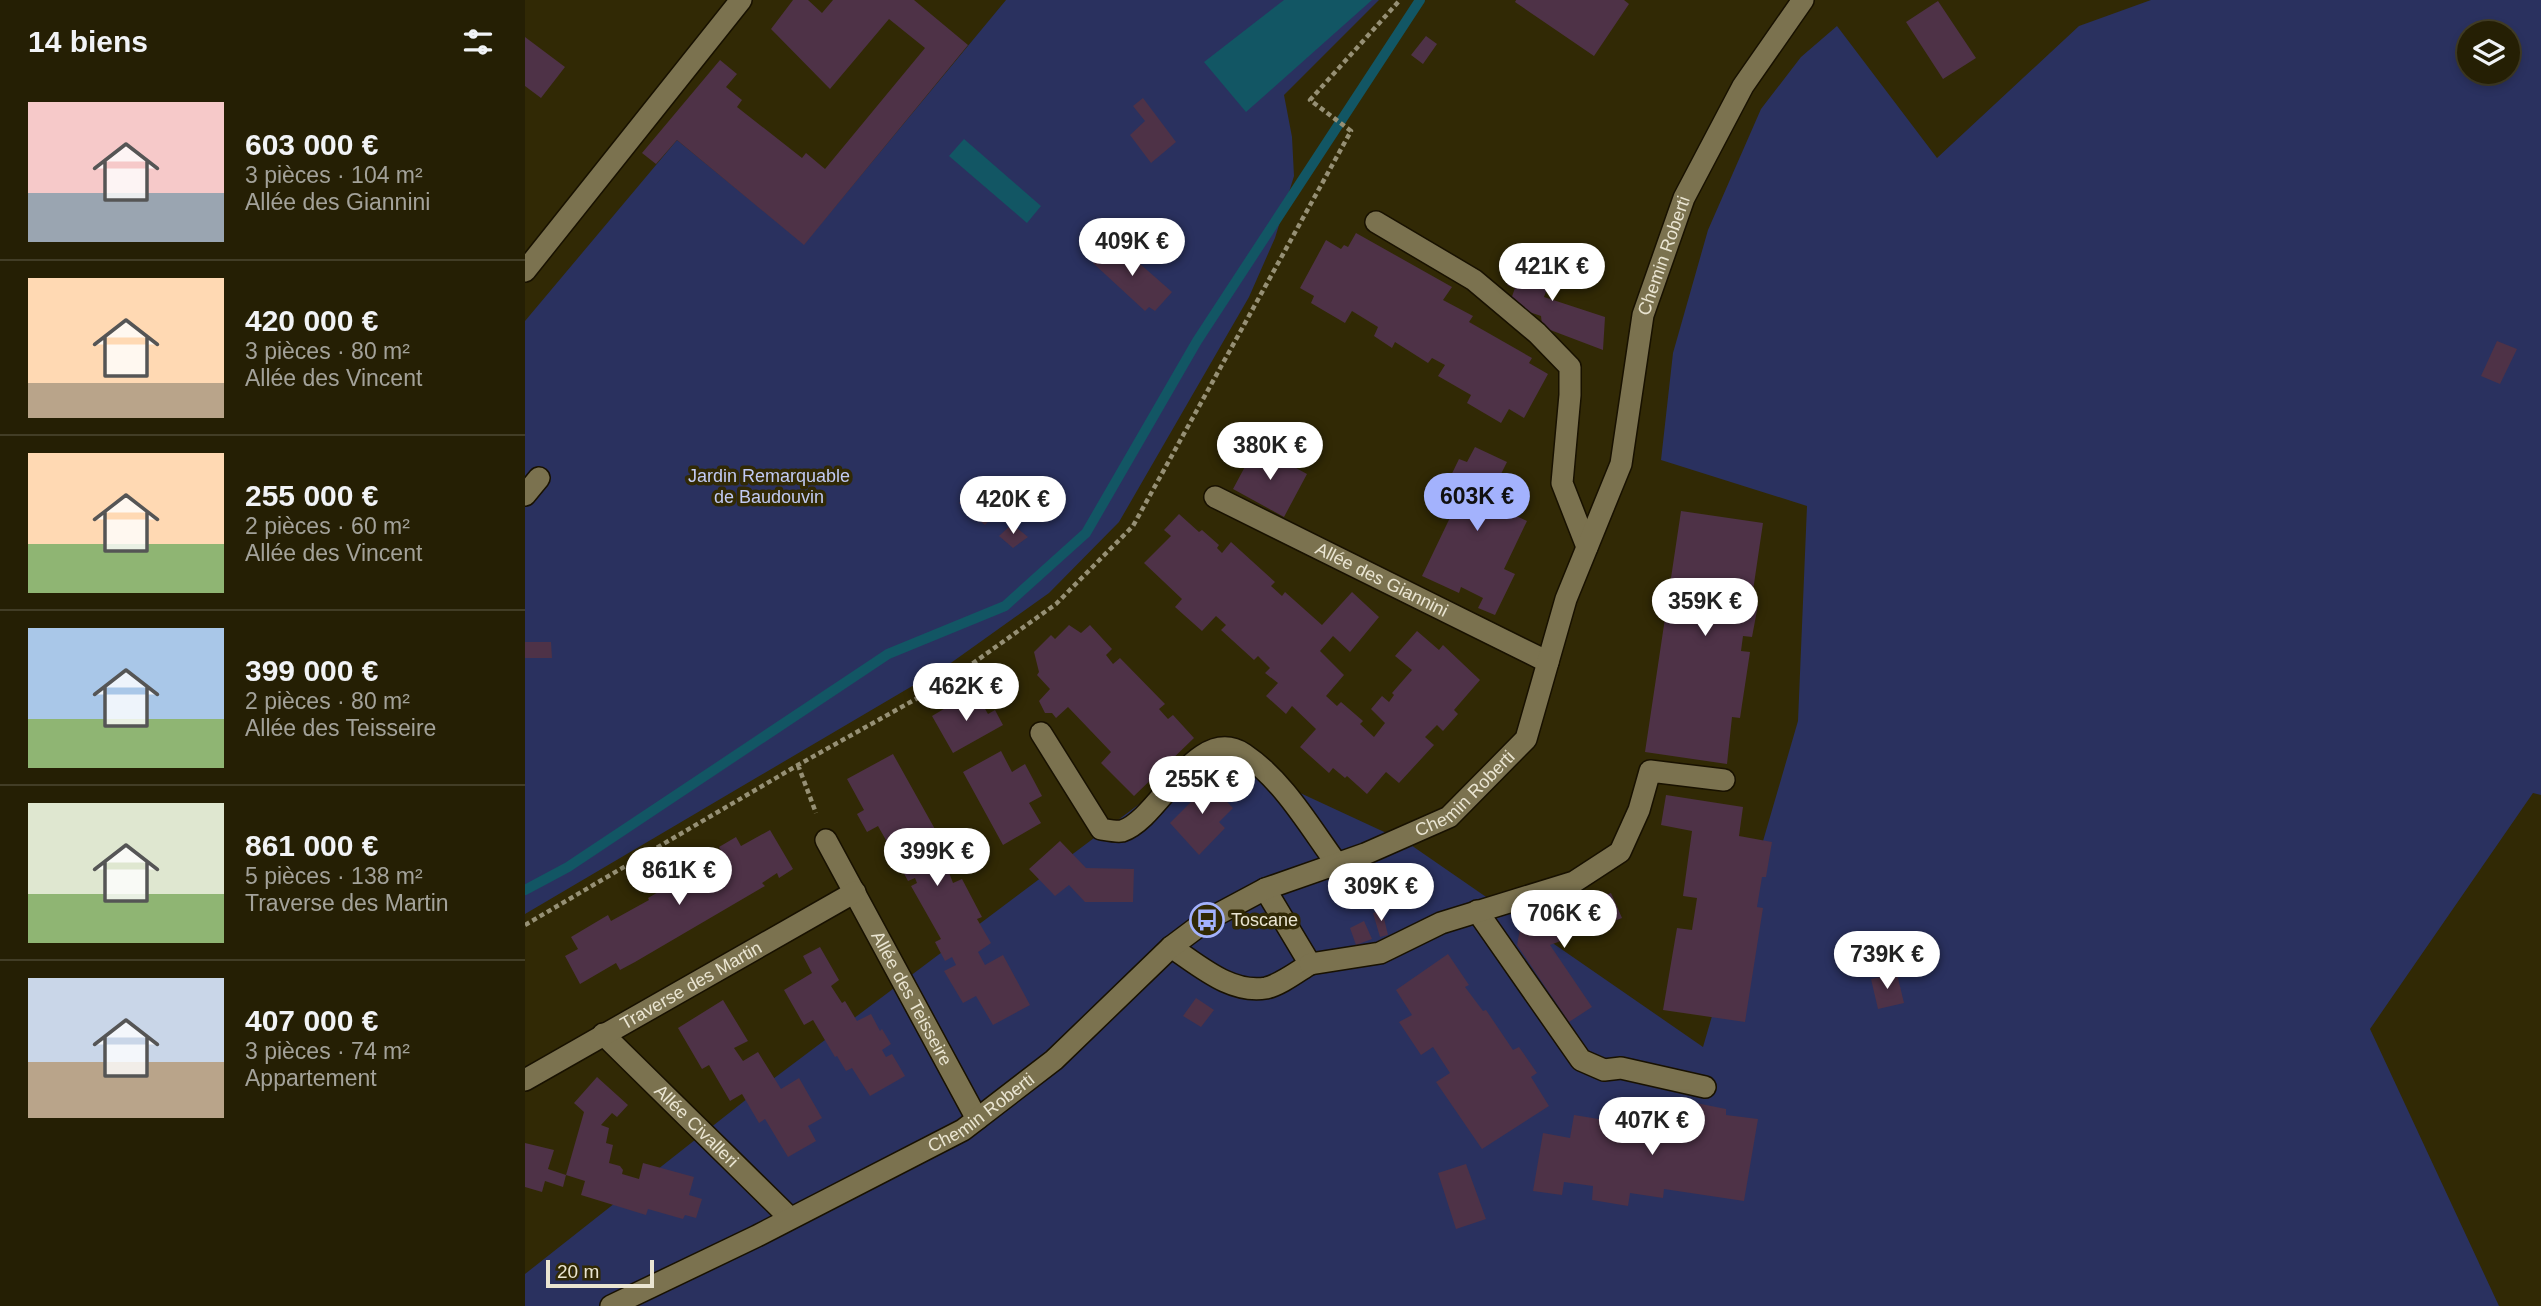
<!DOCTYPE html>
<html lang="fr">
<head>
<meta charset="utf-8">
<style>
  :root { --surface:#251f04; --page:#2d270e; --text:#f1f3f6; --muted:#a3a29a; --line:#423d26; --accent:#a3b2fd }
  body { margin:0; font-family:Arial,sans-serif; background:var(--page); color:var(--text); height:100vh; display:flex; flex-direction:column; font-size:26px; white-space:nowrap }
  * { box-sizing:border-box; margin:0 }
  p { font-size:23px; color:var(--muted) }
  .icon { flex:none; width:38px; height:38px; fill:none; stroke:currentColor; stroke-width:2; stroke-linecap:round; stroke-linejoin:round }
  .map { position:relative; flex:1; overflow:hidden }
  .drawer { display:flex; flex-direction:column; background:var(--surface); width:525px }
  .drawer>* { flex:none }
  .tools { position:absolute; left:1932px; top:21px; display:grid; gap:14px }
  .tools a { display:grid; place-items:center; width:63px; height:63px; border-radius:50%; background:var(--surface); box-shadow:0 4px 10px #0003,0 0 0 2px var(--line); font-size:35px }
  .scale { position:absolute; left:21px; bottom:18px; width:108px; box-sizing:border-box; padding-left:7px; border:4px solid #eae5d2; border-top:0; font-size:19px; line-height:24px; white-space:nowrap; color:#eae5d2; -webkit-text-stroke:5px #312905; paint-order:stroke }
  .price { position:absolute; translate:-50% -60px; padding:0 16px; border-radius:24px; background:#fff; color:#222; font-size:23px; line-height:46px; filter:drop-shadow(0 2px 4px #0008) }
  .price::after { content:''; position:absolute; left:50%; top:42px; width:21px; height:16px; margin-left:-10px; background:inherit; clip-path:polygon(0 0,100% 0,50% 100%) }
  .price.current { background:var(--accent); color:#111 }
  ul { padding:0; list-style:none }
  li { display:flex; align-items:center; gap:21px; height:175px; padding:0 28px }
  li+li { border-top:2px solid var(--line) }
  li span { display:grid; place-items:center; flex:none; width:196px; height:140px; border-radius:0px; color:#555 }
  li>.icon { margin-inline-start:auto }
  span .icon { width:84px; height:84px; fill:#fffc; stroke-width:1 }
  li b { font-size:30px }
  h2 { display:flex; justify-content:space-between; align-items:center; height:84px; padding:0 28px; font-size:30px }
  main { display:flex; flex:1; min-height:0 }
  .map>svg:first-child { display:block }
  .green { fill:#2a315f; fill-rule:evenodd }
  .water { fill:#125664 }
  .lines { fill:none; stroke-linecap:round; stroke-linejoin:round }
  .stream { stroke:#125664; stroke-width:10 }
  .building { fill:#4e3247 }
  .minor-casing { stroke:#181100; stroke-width:24 }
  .path { stroke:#969075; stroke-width:4.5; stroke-dasharray:5 3.5; stroke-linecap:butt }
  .minor { stroke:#7b724f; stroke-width:21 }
  .labels { text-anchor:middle; stroke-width:7; stroke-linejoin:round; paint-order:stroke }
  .street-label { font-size:18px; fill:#eae5d2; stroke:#312905 }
  .park-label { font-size:18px; fill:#c1caf3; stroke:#312905 }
  .poi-label { font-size:18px; fill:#eae5d2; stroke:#312905; text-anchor:start }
</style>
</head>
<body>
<main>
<section class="drawer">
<h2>14 biens<svg class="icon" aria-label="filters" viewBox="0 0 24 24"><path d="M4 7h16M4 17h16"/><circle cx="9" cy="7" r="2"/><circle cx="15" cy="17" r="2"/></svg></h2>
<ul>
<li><span style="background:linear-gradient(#f6c9c9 65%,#9aa5b1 0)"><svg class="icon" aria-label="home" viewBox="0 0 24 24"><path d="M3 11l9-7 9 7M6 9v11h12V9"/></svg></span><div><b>603 000 €</b><p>3 pièces · 104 m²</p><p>Allée des Giannini</p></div></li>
<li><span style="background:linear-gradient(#ffd9b3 75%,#b9a48a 0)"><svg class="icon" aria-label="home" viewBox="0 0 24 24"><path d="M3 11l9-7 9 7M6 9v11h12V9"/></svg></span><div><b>420 000 €</b><p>3 pièces · 80 m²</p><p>Allée des Vincent</p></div></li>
<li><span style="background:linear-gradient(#ffd9b3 65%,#8fb573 0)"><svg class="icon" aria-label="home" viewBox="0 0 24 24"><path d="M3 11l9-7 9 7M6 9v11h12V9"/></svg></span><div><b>255 000 €</b><p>2 pièces · 60 m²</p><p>Allée des Vincent</p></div></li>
<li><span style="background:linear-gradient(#a9c7e8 65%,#8fb573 0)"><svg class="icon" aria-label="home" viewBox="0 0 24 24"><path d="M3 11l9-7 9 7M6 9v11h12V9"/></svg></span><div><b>399 000 €</b><p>2 pièces · 80 m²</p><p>Allée des Teisseire</p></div></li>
<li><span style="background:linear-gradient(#dfe7d0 65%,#8fb573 0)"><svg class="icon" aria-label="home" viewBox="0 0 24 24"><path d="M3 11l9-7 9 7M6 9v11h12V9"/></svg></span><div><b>861 000 €</b><p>5 pièces · 138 m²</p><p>Traverse des Martin</p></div></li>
<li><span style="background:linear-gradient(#c9d6e8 60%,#b9a48a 0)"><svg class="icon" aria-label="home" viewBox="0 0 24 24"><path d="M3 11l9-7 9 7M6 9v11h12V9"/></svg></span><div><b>407 000 €</b><p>3 pièces · 74 m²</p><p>Appartement</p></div></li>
</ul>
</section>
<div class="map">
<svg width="2016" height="1306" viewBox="0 0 2016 1306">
  <rect width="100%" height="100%" fill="#312905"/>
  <path class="green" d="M481,0h373l-95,95 8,42 2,39 -19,62 -26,59 -130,225 -70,71 -101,72 -423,249v-593l152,-181 127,104z
    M1626,0h390v795l-8,-2 -163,236 129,277h-1974v-32l232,-183 453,-340 198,92 295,204 95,-326 9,-215 -146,-46 12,-107 35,-123 53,-121 40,-52 36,-31 100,132 142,-132zM1944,33h39v39h-39z"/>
  <path class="water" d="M759,0h88l-126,112 -42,-50z
    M439,139l77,67 -14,17 -78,-67z"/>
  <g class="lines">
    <path class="stream" d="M0,890l43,-23 320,-213 117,-48 81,-73 111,-192 223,-341"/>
  </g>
  <path class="building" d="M268,0h15l14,13 11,-13h81l54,45 -164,200 -127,-105 -21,24 -14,-11 78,-93 17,14 -11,13 16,13 -5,7 65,51 4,-5 19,16 100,-121 -36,-29 -59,70 -59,-60z
    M991,0h108l5,4 -35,52 -79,-54z
    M1413,1l38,57 -33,21 -37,-57z
    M901,36l11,8 -14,20 -12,-9z
    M0,37l40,30 -24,31 -16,-12z
    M618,98l33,44 -25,21 -21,-28 15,-14 -12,-15z
    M831,233l96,54 -9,13 30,16 -4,6 63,36 -3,5 19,11 -24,44 -15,-9 -8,14 -34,-20 4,-8 -33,-19 7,-11 -13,-7 -4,5 -33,-21 -3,6 -18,-12 4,-9 -26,-16 -7,12 -34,-20 3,-7 -14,-8 26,-48 15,9 3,-4 4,2z
    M589,241l58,51 -17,19 -6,-4 -4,4 -52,-48z
    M994,251l36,15 -11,31 61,20 -2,33 -58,-22 -3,-3 -1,-9 -32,-11 6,-17 -8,-3z
    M1972,341l20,8 -17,35 -19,-8z
    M731,446l51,28 -23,43 -51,-28z
    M950,447l32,15 -8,16 12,6 -12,24 28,13 -23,48 11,5 -20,41 -17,-7 5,-10 -22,-11 -2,6 -37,-17 36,-75 -16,-7 17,-35 8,3z
    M446,489l27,22 -13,14 -26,-22z
    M1156,511l82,12 -12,81 7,1 -6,32 -9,-1 -2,15 9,1 -10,66 -8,-1 -5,47 -82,-12z
    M654,514l20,18 3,-2 17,15 -2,3 5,5 9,-11 44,40 -4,4 11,10 3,-4 37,33 30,-33 27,25 -29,35 -17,-16 -13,15 24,24 -18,21 11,10 4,-4 22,19 -3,3 14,13 11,-14 -14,-14 11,-13 7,6 5,-7 -2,-2 20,-23 -17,-14 22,-25 22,19 4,-5 37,35 -26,30 4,4 -15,17 -6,-6 -12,12 9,8 -35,38 -13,-11 -19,22 -20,-18 -2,2 -12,-10 -4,5 -29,-26 16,-18 -24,-23 -6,8 -20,-18 12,-13 -13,-10 5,-5 -12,-12 -4,4 -33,-30 5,-5 -10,-9 -14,15 -27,-24 7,-8 -38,-36 27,-27 -7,-6z
    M487,524l16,13 -15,11 -14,-12z
    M544,625l12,8 9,-8 22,24 -6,6 7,9 7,-6 45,46 -6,5 9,10 5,-4 21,23 -60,58 -33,-33 10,-11 -43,-45 -12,11 -4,-5h-7l-6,-12 11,-12 -13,-14 2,-3 -5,-20 17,-17 4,4z
    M0,642h26l1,16h-27z
    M444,694l7,11 5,-3 7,12 7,-4 8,15 -50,28 -21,-37z
    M476,751l11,21 13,-8 17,32 -13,7 12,20 -38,22 -40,-73z
    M368,754l62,111 -7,5 5,13 9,-4 20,38 -5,2 14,24 -13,9 7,13 18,-10 27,50 -37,20 -17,-29 -13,7 -19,-32 12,-6 -4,-8 -7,4 -10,-19 6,-3 -30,-53 6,-3 -2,-5 -7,3 -9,-17 12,-7 -7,-13 -12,7 -14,-25 -11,6 -10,-18 7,-4 -17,-31z
    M677,776l31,32 -14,14 6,6 -26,27 -29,-32 25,-25 -8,-7z
    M1141,795l77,12 -4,29 33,6 -6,35h-4l-5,30 6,1 -18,114 -82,-12 14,-82 15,2 5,-32 -14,-2 9,-65 -31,-6z
    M245,830l23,39 -14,9 -2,-5 -15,10 3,3 -130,76 -15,8 -4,-7 -36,21 -15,-28 13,-7 -7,-12 37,-22 3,6 38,-21 -1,-2 75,-44 -4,-7 17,-10 5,9z
    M535,841l26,27 48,1 -1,33h-48l-16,-17 -14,11 -26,-27z
    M1086,893l11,25 -72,27 42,62 -23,15 -52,-77 3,-16z
    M857,910l6,25 -8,2 -7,-24z
    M839,921l8,18 -16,6 -6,-17z
    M295,947l19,33 -8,6 11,17 3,-2 12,20 14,-7 9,17 2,-2 9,15 -9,6 4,7 6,-3 13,22 -35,20 -18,-28 -6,3 -9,-15 -2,1 -22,-37 -9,5 -20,-35 28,-17 -9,-17z
    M923,954l21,31 -4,2 18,24 3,-1 27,40 6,-3 18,26 -6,4 18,29 -67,43 -46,-67 14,-9 -17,-26 -12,8 -22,-33 13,-7 -16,-25z
    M1372,974l7,29 -26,6 -7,-30z
    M671,998l18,12 -13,17 -18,-11z
    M198,1000l25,41 -14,7 9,13 15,-9 23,37 18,-11 23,40 -14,8 8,15 -28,16 -23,-38 -6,4 -17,-29 -12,7 -21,-36 -7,4 -24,-41z
    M72,1077l31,28 -11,12 -5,-4 -11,12 8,3 -3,15 7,2 -4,18 11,3 3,4 -1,4 17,5 4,-16 51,14 -5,18 13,4 -6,19 -11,-3 -2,4 -35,-10 -2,6 -65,-20 4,-14 -19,-6 -3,12 -18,-6 -3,11 -17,-5v-44l29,7 -6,19 18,6 18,-63 -10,-9z
    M1171,1103l30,6v6l32,4 -14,82 -80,-12 -1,9 -33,-5 -2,13 -36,-6 1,-14 -29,-4 -2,13 -29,-4 10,-58 27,5 4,-23 37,6v5l28,5 1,-5 34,6 3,-26 18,3z
    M941,1164l20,55 -30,10 -18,-56z"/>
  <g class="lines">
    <g class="minor-casing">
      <g id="minor">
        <path d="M851,222l98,58 63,53 33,34v28l-8,88 25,64"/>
        <path d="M0,271l216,-271"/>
        <path d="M0,495l14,-17"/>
        <path id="s1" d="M690,497l333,165"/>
        <path d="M516,733l60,96c6,1 15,3 21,2 38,-12 74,-108 122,-77 40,27 65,72 93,110"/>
        <path id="s2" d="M301,840l151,279"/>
        <path d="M952,911l104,149 23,10 17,-2 84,19"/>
        <path d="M646,947c28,18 59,47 95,41 14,-3 31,-16 44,-24l-45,-75"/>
        <path d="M785,964l70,-11 61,-30 133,-41 46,-30 19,-42 11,-39 74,9"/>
        <path id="s3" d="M78,1034l187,184"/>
        <path id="s4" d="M0,1080l330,-188"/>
        <path id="s5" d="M86,1306l146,-70 206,-106 91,-70 117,-113 36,-27 58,-31 100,-35 84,-37 77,-78 40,-140 55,-135 22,-149 41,-117 59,-112 60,-86"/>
      </g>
    </g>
    <path class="path" d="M273,765l18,48
      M0,925l273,-160 150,-84 108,-77 77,-78 218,-395 -41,-31 90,-100"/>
    <use href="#minor" class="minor"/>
  </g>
  <defs>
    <g id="bus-ring" transform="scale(1.75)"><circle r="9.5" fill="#312905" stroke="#a3b2fd" stroke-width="1.5"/><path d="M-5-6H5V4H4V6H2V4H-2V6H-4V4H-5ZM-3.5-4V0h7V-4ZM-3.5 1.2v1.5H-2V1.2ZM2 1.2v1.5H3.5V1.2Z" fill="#a3b2fd"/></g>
  </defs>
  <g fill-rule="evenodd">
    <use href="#bus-ring" x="682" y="920"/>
  </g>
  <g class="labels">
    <g class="street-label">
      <text dy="6" stroke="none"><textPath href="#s5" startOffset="1594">Chemin Roberti</textPath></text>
      <text dy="6" stroke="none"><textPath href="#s1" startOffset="186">Allée des Giannini</textPath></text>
      <text dy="6" stroke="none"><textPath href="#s5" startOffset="1006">Chemin Roberti</textPath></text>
      <text dy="6" stroke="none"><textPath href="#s4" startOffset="191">Traverse des Martin</textPath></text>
      <text dy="6" stroke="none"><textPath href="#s2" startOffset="180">Allée des Teisseire</textPath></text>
      <text dy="6" stroke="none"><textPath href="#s5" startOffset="418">Chemin Roberti</textPath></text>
      <text dy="6" stroke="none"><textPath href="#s3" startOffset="131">Allée Civalleri</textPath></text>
    </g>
    <g class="park-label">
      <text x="244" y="482">Jardin Remarquable<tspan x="244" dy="21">de Baudouvin</tspan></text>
    </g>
    <g class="poi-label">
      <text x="706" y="926">Toscane</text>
    </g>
  </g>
</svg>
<div class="tools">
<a><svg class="icon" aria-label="layers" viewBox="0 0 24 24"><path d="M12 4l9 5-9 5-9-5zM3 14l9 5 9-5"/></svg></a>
</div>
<div class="scale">20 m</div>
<b class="price" style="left:607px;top:278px">409K €</b>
<b class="price" style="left:1027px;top:303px">421K €</b>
<b class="price" style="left:745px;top:482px">380K €</b>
<b class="price current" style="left:952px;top:533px">603K €</b>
<b class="price" style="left:488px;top:536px">420K €</b>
<b class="price" style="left:1180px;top:638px">359K €</b>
<b class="price" style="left:441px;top:723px">462K €</b>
<b class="price" style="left:677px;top:816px">255K €</b>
<b class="price" style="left:412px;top:888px">399K €</b>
<b class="price" style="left:154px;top:907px">861K €</b>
<b class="price" style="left:856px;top:923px">309K €</b>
<b class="price" style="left:1039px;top:950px">706K €</b>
<b class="price" style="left:1362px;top:991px">739K €</b>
<b class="price" style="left:1127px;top:1157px">407K €</b>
</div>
</main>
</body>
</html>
